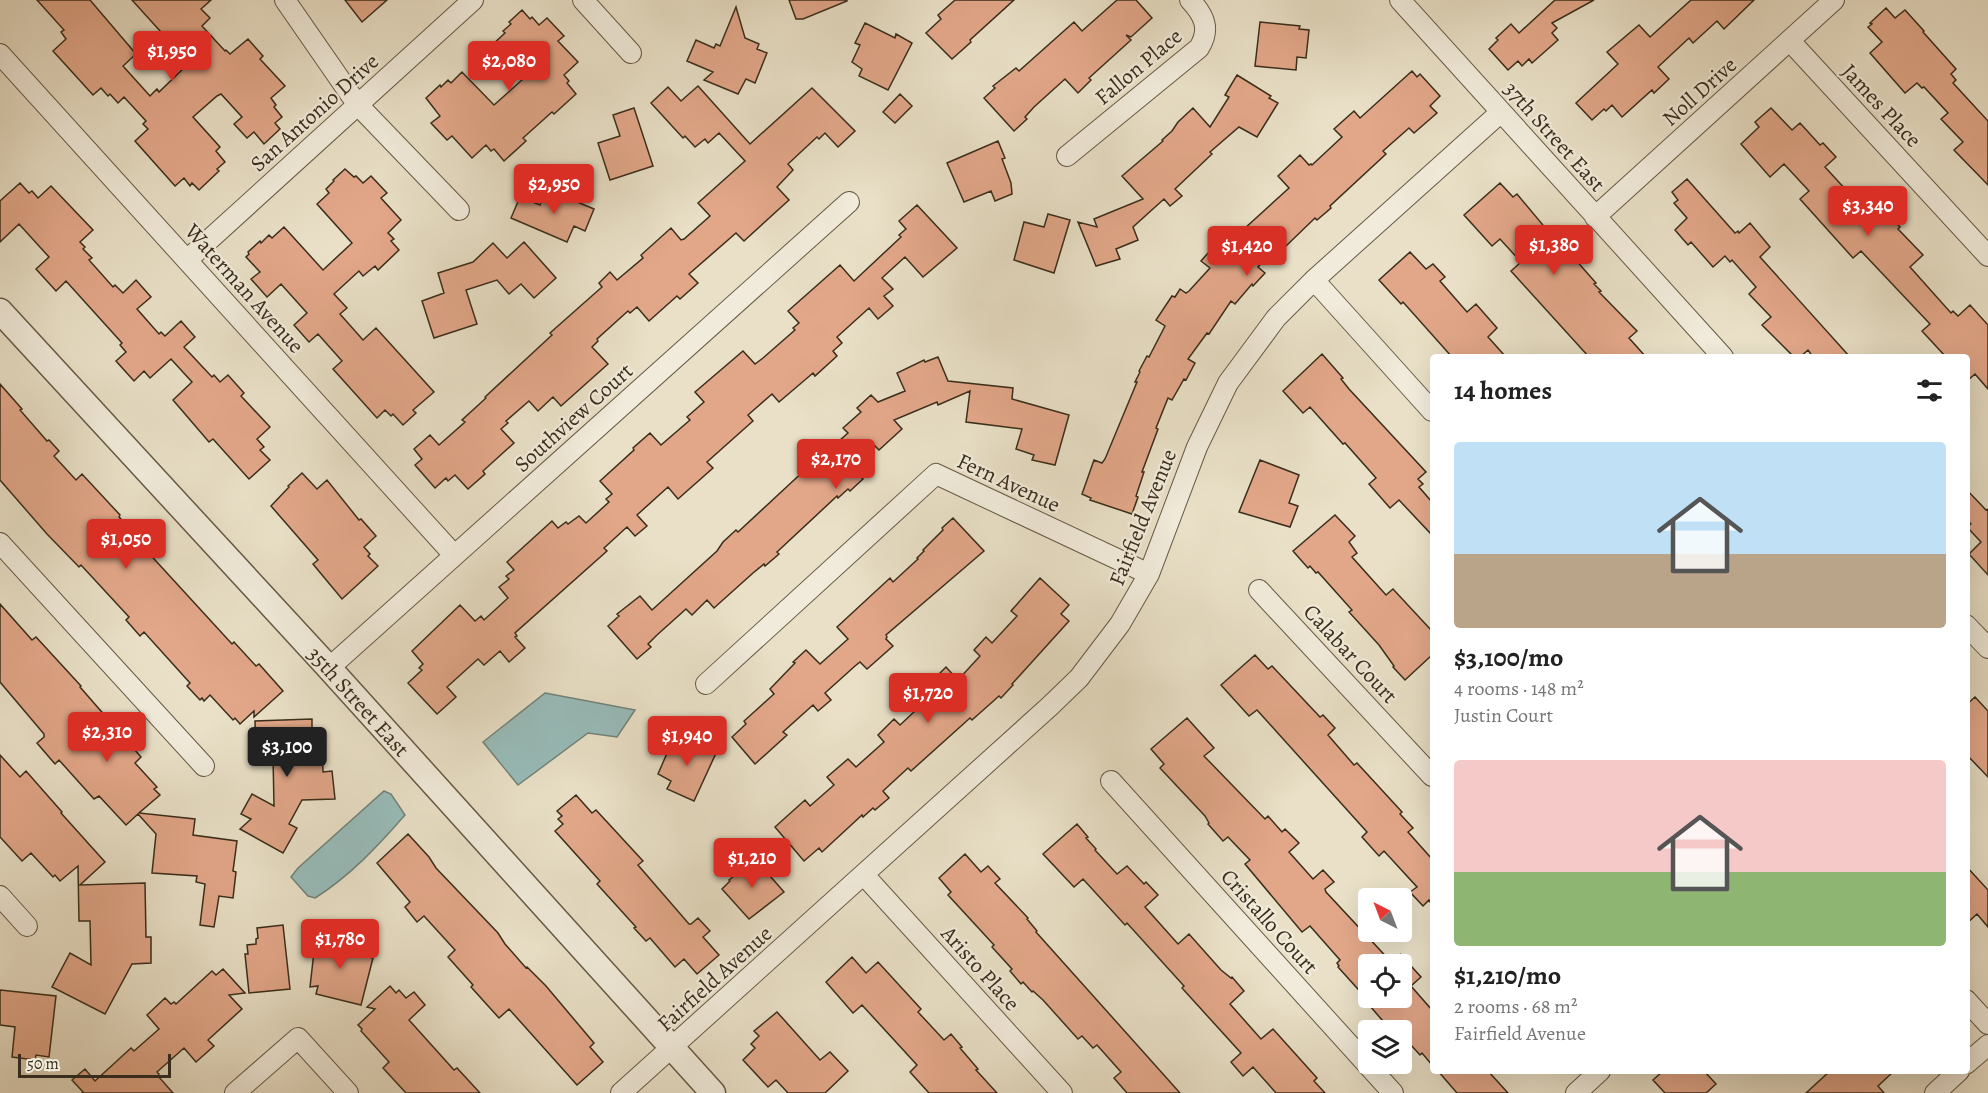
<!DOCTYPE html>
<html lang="en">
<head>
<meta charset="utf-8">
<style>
  :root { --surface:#fff; --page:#f2f2f2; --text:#222; --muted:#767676; --accent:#d93025 }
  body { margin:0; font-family:Alegreya,serif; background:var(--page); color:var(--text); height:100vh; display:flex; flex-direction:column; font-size:22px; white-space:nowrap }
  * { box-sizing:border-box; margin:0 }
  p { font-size:20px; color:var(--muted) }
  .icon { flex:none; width:33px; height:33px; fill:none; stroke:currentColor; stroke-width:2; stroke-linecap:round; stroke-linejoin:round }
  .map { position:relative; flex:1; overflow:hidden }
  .details { position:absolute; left:1430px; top:354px; width:540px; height:720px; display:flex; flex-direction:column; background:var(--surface); border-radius:6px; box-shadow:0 6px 24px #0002 }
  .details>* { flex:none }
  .needle { width:39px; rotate:318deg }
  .tools { position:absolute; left:1358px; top:888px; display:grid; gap:12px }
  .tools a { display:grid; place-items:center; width:54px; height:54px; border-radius:6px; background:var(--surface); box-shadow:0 6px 24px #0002; font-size:30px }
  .scale { position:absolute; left:18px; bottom:15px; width:153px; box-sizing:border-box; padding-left:6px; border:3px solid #3a2d1b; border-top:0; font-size:16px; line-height:21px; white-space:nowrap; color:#3a2d1b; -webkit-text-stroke:4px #f1ebdb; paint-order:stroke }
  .price { position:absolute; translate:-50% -51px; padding:0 14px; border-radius:6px; background:var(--accent); color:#fff; font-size:20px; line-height:39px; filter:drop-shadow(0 2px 3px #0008) }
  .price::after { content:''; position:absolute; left:50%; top:36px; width:18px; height:14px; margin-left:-9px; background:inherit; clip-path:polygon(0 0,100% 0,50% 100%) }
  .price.current { background:#222; color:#fff }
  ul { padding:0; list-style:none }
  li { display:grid; align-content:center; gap:12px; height:318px; padding:0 24px }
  li span { display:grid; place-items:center; height:186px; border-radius:6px; color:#555 }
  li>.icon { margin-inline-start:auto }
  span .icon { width:108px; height:108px; fill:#fffc; stroke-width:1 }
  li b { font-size:26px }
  h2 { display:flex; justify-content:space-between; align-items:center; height:72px; padding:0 24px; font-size:26px }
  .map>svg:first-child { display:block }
  .water { fill:#98bcba; stroke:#72837a; stroke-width:1.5 }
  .building { fill:#e2a789; stroke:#3a2d1b; stroke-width:1.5 }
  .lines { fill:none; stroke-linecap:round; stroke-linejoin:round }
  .minor-casing { stroke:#665a46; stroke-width:22 }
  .tertiary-casing { stroke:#665a46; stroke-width:27 }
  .minor { stroke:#f1ebdb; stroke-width:20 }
  .tertiary { stroke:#f1ebdb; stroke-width:24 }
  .labels { text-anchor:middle; stroke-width:4.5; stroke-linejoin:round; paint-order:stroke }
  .street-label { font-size:22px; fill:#3a2d1b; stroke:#f1ebdb }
</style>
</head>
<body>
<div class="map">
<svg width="1988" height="1093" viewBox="0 0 1988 1093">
  <rect width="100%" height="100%" fill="#e9e0c7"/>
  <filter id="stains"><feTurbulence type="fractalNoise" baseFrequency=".00333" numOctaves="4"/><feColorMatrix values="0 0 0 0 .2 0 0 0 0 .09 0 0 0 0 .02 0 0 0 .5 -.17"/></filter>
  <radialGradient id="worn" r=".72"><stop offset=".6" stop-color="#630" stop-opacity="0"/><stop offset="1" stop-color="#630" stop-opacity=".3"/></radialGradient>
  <path class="water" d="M545,693l90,17 -18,27 -29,-4 -70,52 -35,-43z
    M384,791l7,3 14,21c-27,31 -55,61 -90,83l-7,-2 -17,-19 7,-9z"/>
  <path class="building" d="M37,0h53l46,54 -13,12 27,30 7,-7 2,3 30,-29 -57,-63h79l-10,9 9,9 -8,8 23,25 1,-1 4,4 18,-15 15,17 -3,3 25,27 -14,12 5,7 -2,2 8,10 -7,6 5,6 -16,15 -10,-12 -7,6 -13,-14 8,-7 -21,-23 -4,2 -24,21 27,30 -4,4 9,11 -8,7 2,2 -20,19 -7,-7 -2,3 -6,-8 -9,8 -40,-45 13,-12 -5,-5 3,-3 -22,-24 -6,6 -8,-9 -2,2 -7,-8 -8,7 -40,-44 13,-12 -5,-7 3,-2z
    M345,0h42l-25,22z
    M789,0h58v1l-44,18h-7z
    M955,0h59l-44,40 1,2 -19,17 -26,-26 15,-14 -3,-4z
    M1117,0h19l16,18 -21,19 -5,-2 5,5 -42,38 2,2 -13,13 -13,-14 -31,28 -9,10 2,2 -13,12 -30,-33 11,-10 -2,-2 23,-18 3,3 55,-49 8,9z
    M1555,0h39l-42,23 5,5 -5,5 6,7 -26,23 -3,-4 -7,7 -4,-5 -10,9 -19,-21 9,-9 -2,-2 15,-14 8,9z
    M1691,0h63l-30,29 -7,-8 -24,22 -4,-5 -31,29 11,12 -15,14 -2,-3 -30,27 -10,-12 -6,6 -2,-2 -12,11 -16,-17 42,-39 -11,-12 32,-27 11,12z
    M736,7l9,31 14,6 -2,5 10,4 -12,30 -9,-4 -8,15 -34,-14 9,-8 -26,-11 9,-21 18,8 2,-4 4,2z
    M1886,8l9,10 10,-8 19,21 -1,1 33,37 -5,5 5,6 -3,3 35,38v64l-34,-35 9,-8 -22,-23 7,-6 -24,-26 -2,1 -5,-5 -12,10 -35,-40 12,-11 -14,-15 4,-3 -2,-1z
    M522,10l8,9 2,-2 7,8 8,-7 17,18 -6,5 20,21 -14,13 5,6 -2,2 9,11 -22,20 -2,-2 -29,26 3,3 -22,20 -10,-12 -3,2 -5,-6 -14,13 -20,-22 -5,4 -16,-17 9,-7 -14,-18 14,-13 1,2 7,-7 3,3 11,-11 32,33 29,-26 -31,-34 13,-12 -2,-2 8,-7 -2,-2z
    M1260,22l40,4 -1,3 10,1 -3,28 -9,-1 -1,13 -41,-4z
    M865,23l30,15 1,-4 16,9 -24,47 -29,-14 3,-7 -10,-7 8,-17 -5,-2z
    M1412,71l5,6 3,-3 20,22 -10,10 7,7 -23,20 -5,-5 -26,23 3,3 -56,52 1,2 -14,12 -2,-2 -30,29 -4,-5 -23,25 7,6 -12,13 -1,-2 -17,20 -4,-3 -22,33 -2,-1 -19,26 7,4 -9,17 -2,-1 -12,21 -4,-2 -12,30 2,1 -16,43h2l-8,24 2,1 -6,17 -42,-14 1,-2 -9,-4 12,-34 8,3 3,-4 32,-77h-2l5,-10 -1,-1 8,-15 2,1 16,-31 -9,-6 16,-24 3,1 5,-8 6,4 3,-2 21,-23 -9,-7 15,-17 6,5 67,-61 -11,-12 22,-21 9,10 2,-1 1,1 30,-28 -8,-8 20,-18 6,7z
    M1237,75l34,21 -2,2 9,5 -21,34 -18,-10 -29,25 2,2 -37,35 7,7 -12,10 -6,-7 -31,28 5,13 -22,9 4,10 -24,7 -18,-44 19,5 -3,-8 49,-20 -21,-23 41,-35 -1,-1 10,-9 6,-9 15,-14 17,19 19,-30 -4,-2z
    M698,86l52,58 62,-56 43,43 -17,16 -13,-14 -6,6 -2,-2 -29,27 5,6 -16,17 12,13 -45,41 -8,-8 -47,41 9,9 -18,16 -3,-3 -28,25 -12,-14 -7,6 -2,-2 -31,28 1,2 -6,6 16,17 -47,42 -8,-9 -15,14 -9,-10 -23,20 2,2 -7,6 13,14 -31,28 2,3 -17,15 -13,-14 -7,6 -2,-3 -11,10 -20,-23 7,-6 -8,-10 16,-14 9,10 26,-23 -3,-2 24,-22 -1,-1 67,-62 -2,-2 52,-46 -3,-4 11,-11 7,8 26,-22 -2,-3 30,-27 10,12 3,-1 26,-23 -12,-13 47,-42 -26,-28 -11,10 -3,-4 -10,8 -10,-11 -2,2 -32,-35 17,-16 13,14z
    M900,94l12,12 -17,17 -12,-11z
    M634,108l19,58 -43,14 -12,-37 22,-7 -7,-21z
    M1771,108l21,22 8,-7 20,22 3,-2 13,14 -11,10 22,24 -3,3 25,26 1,-1 5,5 12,-11 13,14 -2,2 25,26 -13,12 41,46 2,-2 5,5 12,-11 18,20v64l-13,-15 -9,8v-25h-20l-24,-26 8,-7 -69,-73 -8,7 -53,-59 9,-8 -25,-27 -14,13 -29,-33 18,-17 -4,-5z
    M998,141l7,17 -3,1 9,24 1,11 -17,7 -4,-10 -27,11 -17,-39z
    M345,169l9,8 2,-1 7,7 8,-7 16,17 -6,5 20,22 -13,13 6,6 -3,2 8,9 -21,20 -3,-4 -12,10 -4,-5 -25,23 13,14 -7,6 23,26 13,-12 58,64 -21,18 3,3 -13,12 -10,-11 -2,2 -6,-6 -8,8 -44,-49 9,-8 -24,-27 -9,8 -15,-17 13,-12 -26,-29 -14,13 -16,-18 9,-7 -14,-15 3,-3 -1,-2 12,-11 1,2 8,-8 3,3 12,-11 39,43 29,-27 -35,-39 12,-11 -3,-4 8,-8 -1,-1z
    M1687,179l48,54 3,-2 1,2 11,-10 20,24 -10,10 90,100h-37l-5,-7 -8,7h-6l-32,-32 9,-8 -22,-23 7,-7 -24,-27 -2,2 -5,-6 -12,11 -22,-25 -3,3 -13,-15 12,-12 -13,-15 4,-3 -6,-8z
    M20,183l9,10 3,-2 6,7 13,-12 42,44 -13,12 5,5 -2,2 9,9 -3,2 24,27 2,-2 8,8 13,-13 15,17 -14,12 22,25 2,-2 4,4 16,-15 14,16 -11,10 28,30 2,-2 6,7 8,-7 16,18 -3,3 29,31 -13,12 7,8 -4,3 10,10 -21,19 -36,-40 -4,3 -36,-42 19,-18 -21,-23 -21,19 -6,-7 -10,10 -18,-20 10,-9 -6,-7 2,-2 -56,-62 -10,10 -20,-22 13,-12 -30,-33 -19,18v-41z
    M1500,183l13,14 4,-3 35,42 1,-1 9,10 2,-1 11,13 -1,1 22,25 -2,1 7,7 -2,1 38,39 -8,7 17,19h-57l-78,-86 10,-9 -21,-23 -8,7 -28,-31z
    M546,189l48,20 -9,22 -11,-5 -7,16 -56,-24 9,-21 20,8z
    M917,205l40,43 -34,29 -18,-20 -23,21 11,11 -9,7 9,10 -15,13 -9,-11 -32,29 5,6 -9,8 4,5 -22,20 -2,-3 -34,29 -7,-8 -24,21 5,6 -46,41 6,6 -35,31 -10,-12 -31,28 10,11 -12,10 -8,-9 -23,21 3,3 -92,82 2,3 -2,1 10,11 -16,14 -9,-11 -16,14 -6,-6 -31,28 9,10 -19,17 -29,-31 14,-13 -3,-2 4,-4 -11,-13 48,-46 15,16 6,-5 3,4 24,-22 -9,-11 10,-8 -3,-3 8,-6 -7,-8 45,-41 6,7 8,-6 2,2 11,-8 7,7 23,-21 -3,-3 6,-5 -12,-13 34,-31 -1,-2 17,-15 11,12 29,-25 -3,-3 17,-15 -9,-10 48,-41 12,13 8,-6 32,-28 -2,-2 6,-5 -11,-12 52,-46 14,16 47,-44 -2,-2 7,-6 -7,-8z
    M1048,214l22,6 -16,53 -40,-13 10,-38 20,5z
    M524,242l32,36 -22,20 -13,-14 -12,10 -12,-14 -31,10 11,34 -43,14 -12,-37 22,-8 -6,-20 35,-11 20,-19 14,15z
    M1410,252l16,17 7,-5 12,13 -5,4 27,31 9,-8 21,24 -9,9 18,20h-54l-49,-55 -2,2 -22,-24z
    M1322,354l21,24 -2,1 8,10 77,83 -8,7 5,5 -4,3 13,15v33l-33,-35 -9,8 -21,-24 7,-6 -31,-35 -2,1 -33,-37 -7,6 -20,-22z
    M938,357l10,24 65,7 -1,11 57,16 -14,50 -23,-5 2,-5 -18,-6 6,-20 -56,-7 4,-31 -32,14 -1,-3 -43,18 8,9 -23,21 -7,-7 -23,21 14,15 -13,12 -2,-2 -10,9 -1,-2 -60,56 2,2 -14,12 -1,-2 -11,9 -39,35 -7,-8 -15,15 -6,-6 -29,26 -9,9 3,3 -14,12 -29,-33 11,-10 -2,-2 23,-18 12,14 65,-59 6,-9 13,-12 2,2 83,-77 1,1 26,-23 -5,-5 18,-16 -4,-4 14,-13 7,7 27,-11 -8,-18 27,-13 1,2z
    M0,384l22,25 -2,1 27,31 2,-1 10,11 -5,5 22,24 6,-6 38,41 -1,2 2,2 -3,3 24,27 2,-1 88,96 2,-2 22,24 3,-2 24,27 -29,26v-6l-14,13 -5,-6 -2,2 -23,-25 -6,6 -2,-3 -2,2 -13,-14 3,-3 -46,-51 -4,4 -14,-16 3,-3 -48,-52 -2,2 -32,-33 -47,-54z
    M1260,460l39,15 -10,28 9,3 -8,21 -51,-15z
    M302,473l15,16 10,-9 32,40 2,-1 15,17 -12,11 6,7 -2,2 10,10 -36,33 -29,-35 5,-4 -47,-54 18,-19 -1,-1z
    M1966,489l20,21 2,-1v66l-19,-21 12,-12 -14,-15 4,-3 -5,-5z
    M1335,515l20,21 -6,6 8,11 -5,4 34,38 7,-6 39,42v24l-27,25 -12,-13 1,-1 -15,-21 -30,-33 3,-2 -34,-38 -2,1 -6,-7 -2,2 -15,-17z
    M953,518l31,33 -98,84 1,2 -1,2 7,7 -26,23 -7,-7 -5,4 -30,27 6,7 -13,11 -5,-6 -30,27 4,3 -32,29 -23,-27 14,-13 -2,-3 30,-27 -4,-5 25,-26 -2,-1 13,-12 14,14 28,-25 -11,-12 53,-49 3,4 25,-23 -1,-1 7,-7 -1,-1 20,-20 -1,-2z
    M1040,578l29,27 -8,9 8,7 -57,63 1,1 -12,13 -2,-2 -27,24 -2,-2 -59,53 -3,-3 -25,23 6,7 -14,12 -2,-2 -10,9 -1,-2 -40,37 -3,-4 -15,13 -29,-34 30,-27 5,6 24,-21 -7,-8 21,-18 8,8 28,-25 -6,-7 16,-16 6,6 30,-28 5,-5 -7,-7 18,-18 12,13 22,-24 -6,-6 12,-13 6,6 25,-27 -6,-5z
    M0,604l32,36 4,-3 45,49 -1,1 61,70 -6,6 22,24 -3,2 6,6 -21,18 56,6 -2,16 44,6 -4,30 3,1 -3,26 -14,-2 -5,31 -14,-2 5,-41 -9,-2 1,-6 -45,-3 4,-39 -18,-20 -12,11 -27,-29 -5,3 -35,-39 -4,4 -18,-21 7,-6v-3l-44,-52z
    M1255,655l13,14 4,-3 48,51 3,-2 12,13 -7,7 26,30 3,-2 45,49 -2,2 13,14 -5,4 24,27v46l-3,-5 -6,6 -13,-14 7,-5 -33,-36 -5,5 -17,-19 5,-5 -110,-122 -8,6 -28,-31z
    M1975,697l13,14v66l-22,-23v-49z
    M1187,718l27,30 -10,8 61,63 3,-3 14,16 3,-3 14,14 -10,9 24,27 10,-9 11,12 -9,7 1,3 67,72h-25v34h33v-43l20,22 -10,9 21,24v55l-10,-12 -2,2 -19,-21v-4h-3l-5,-5 -4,3 -26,-30h3l-28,-31 1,-1 -2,-3 3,-3 -30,-34 -8,6 -57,-68 5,-4 -22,-23 -5,4 -15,-17 1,-1 -4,-7 -45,-48 4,-4 -13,-15z
    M312,719v12h10l1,41 9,-1 3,28 -33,1 -13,24 8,4 -14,25 -43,-24 11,-10 -10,-5 11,-20 22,12 -1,-49 -17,1 -1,-37z
    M674,737l26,9 1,-2 16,7 -23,50 -27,-12 4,-8 -13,-7z
    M0,755l20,22 6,-6 36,41 -1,1 44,49 -25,23 65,-2 1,54h5v26l-19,1 -27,50 -53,-27 18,-34 21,12 -1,-44h-11l-1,-55 -18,15 -5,-6 -2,2 -22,-24 -9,8 -22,-24z
    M576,795l16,18 4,-3 47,51 -5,4 51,59h2l7,-6 12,13 -7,6 16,18 -22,19 -13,-15 -9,8 -25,-29 -4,3 -12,-13 2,-1 -39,-43 3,-3 -45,-50 8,-7 -5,-5 4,-3 -5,-5z
    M1077,824l11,13 -2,1 10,11 -1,1 22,24 10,-8 17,18 2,-2 12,13 -13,12 33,37 11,-10 32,36 10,8 1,-1 12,14 -14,13 31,35 12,-10 44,49 -3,3 11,12h-49l-23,-26 -10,9 -12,-14 10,-9 -59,-65 2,-2 -57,-63 -2,2 -42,-46 -9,8 -31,-33z
    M408,834l21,23 7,11 62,65 7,11 21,24 1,-1 19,19 48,57 -4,4 13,15 -26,23 -68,-76 -10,9 -28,-31 2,-2 -25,-28 7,-7 -31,-34 -7,6 -12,-15 5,-5 -33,-39z
    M965,854l16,18 7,-6 12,13 -5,4 33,35 -1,1 10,12 -1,1 144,161h-53l-13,-15 7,-6 -24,-27 -4,3 -11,-12 -4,3 -35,-39 -10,-9 -1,1 -9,-10 -2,2 -11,-13 2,-2 -20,-22 2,-2 -46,-50 3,-3 -12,-14z
    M755,859l29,33 -35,27 -27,-30 8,-8 -1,-1z
    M1966,866l22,24v37l-11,-13 -11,10z
    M283,925l7,64 -41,4 -4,-39h3l-1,-9 9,-1v-5l2,-1 -1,-10z
    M316,934l18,2v3l24,5 -2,10 17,4 -12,47 -45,-11 2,-8 -8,1z
    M852,957l14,16 12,-11 43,47 -3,3 26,28 7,-6 11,13 -2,1 18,21 -2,1 21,23h-68l-19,-21 7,-7 -55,-60 -9,8 -27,-31z
    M223,969l22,24 -16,2 13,14 -34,31 6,6 -18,16 -12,-14 -27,24 2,2 -1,2 15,17h-91l1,-1 -11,-12 13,-11 10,12 36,-33 3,3 25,-22 -12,-14 18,-17 6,6 3,-2 2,2 36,-33 4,4z
    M390,986l6,7 3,-3 7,8 8,-6 11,13 -16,15 45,50 3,-2 23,25h-74l-23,-25 6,-6 -28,-31 1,-2 -4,-4 17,-16 -8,-2z
    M0,990l56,6 -7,61 -13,-2 -1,5 -23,-3 3,-30 -15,-2z
    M777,1012l43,48 10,-8 18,19 -23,22h-37l-12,-13 -8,7 -25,-27 12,-12 -4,-4 8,-8 -5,-5z
    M1438,1071h50l20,22h-51z
    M1663,1071h41l12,13 -10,9h-41l-12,-13z
    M1830,1071h64l-16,15 6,7h-78z"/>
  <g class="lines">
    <g class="minor-casing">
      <path id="minor" d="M285,0l72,104 102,106
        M583,0l48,53
        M1400,0l323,357
        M1790,41l198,215
        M0,54l454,501
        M1067,156l132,-108c12,-19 5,-33 -9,-48
        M1595,217l239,-217
        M187,260l286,-260
        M1314,280l118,131
        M0,543l204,223
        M1259,590l173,186
        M1966,625l22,23
        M329,668l520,-466
        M706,684l230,-210 213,100
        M1111,781l282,312
        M864,875l198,218
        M0,896l27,30
        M1966,1000l22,24
        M1966,1064l22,-19
        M235,1093l63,-55 50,55
        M621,1093l429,-387 29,-28 41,-54 29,-50 48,-127 31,-64 48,-65 38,-38 187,-168
        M1576,1093l24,-22
        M1935,1093l24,-22"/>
    </g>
    <g class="tertiary-casing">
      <g id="tertiary">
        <path id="s1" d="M0,311l329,357 384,425"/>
      </g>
    </g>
    <use href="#minor" class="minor"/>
    <use href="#tertiary" class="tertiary"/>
  </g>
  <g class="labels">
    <g class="street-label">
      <text transform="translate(1138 66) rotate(-40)" y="8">Fallon Place</text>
      <text transform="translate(1699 91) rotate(-42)" y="8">Noll Drive</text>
      <text transform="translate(1882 105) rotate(47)" y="8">James Place</text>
      <text transform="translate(314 112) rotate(-42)" y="8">San Antonio Drive</text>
      <text transform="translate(1555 136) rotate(48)" y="8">37th Street East</text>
      <text transform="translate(245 288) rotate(48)" y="8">Waterman Avenue</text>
      <text transform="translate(573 417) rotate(-42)" y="8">Southview Court</text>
      <text transform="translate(1009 482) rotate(25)" y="8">Fern Avenue</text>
      <text transform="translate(1142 517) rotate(-68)" y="8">Fairfield Avenue</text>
      <text transform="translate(1351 653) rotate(47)" y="8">Calabar Court</text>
      <text dy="8" stroke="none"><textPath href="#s1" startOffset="530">35th Street East</textPath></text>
      <text transform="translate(1270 921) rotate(48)" y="8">Cristallo Court</text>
      <text transform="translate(981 968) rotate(48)" y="8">Aristo Place</text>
      <text transform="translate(714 978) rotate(-42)" y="8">Fairfield Avenue</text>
    </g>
  </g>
  <rect width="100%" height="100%" filter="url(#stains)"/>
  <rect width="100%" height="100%" fill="url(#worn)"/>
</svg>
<div class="tools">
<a><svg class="needle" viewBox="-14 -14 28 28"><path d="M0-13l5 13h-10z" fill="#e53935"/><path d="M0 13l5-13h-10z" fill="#767676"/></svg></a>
<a><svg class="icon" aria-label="locate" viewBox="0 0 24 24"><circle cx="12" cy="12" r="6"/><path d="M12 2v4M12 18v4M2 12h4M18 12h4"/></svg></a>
<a><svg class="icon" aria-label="layers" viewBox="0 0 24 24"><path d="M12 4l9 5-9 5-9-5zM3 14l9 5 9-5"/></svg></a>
</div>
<div class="scale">50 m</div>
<b class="price" style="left:172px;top:82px">$1,950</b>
<b class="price" style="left:509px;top:92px">$2,080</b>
<b class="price" style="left:554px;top:215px">$2,950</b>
<b class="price" style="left:1868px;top:237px">$3,340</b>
<b class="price" style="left:1554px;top:276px">$1,380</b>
<b class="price" style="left:1247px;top:277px">$1,420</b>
<b class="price" style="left:836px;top:490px">$2,170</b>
<b class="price" style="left:126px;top:570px">$1,050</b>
<b class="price" style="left:928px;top:724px">$1,720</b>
<b class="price" style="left:107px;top:763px">$2,310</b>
<b class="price" style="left:687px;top:767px">$1,940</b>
<b class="price current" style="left:287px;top:778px">$3,100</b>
<b class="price" style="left:752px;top:889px">$1,210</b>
<b class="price" style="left:340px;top:970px">$1,780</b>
<section class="details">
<h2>14 homes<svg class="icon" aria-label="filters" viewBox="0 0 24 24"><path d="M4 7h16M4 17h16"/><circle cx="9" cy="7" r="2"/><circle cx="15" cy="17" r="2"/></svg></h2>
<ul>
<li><span style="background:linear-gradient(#bfe0f5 60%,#b9a48a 0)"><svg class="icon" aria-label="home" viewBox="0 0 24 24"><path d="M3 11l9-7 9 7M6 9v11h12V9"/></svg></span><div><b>$3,100/mo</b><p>4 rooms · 148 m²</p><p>Justin Court</p></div></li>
<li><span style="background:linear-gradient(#f6c9c9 60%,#8fb573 0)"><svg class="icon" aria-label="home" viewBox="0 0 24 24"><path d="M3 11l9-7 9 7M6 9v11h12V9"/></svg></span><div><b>$1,210/mo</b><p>2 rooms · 68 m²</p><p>Fairfield Avenue</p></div></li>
</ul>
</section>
</div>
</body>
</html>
